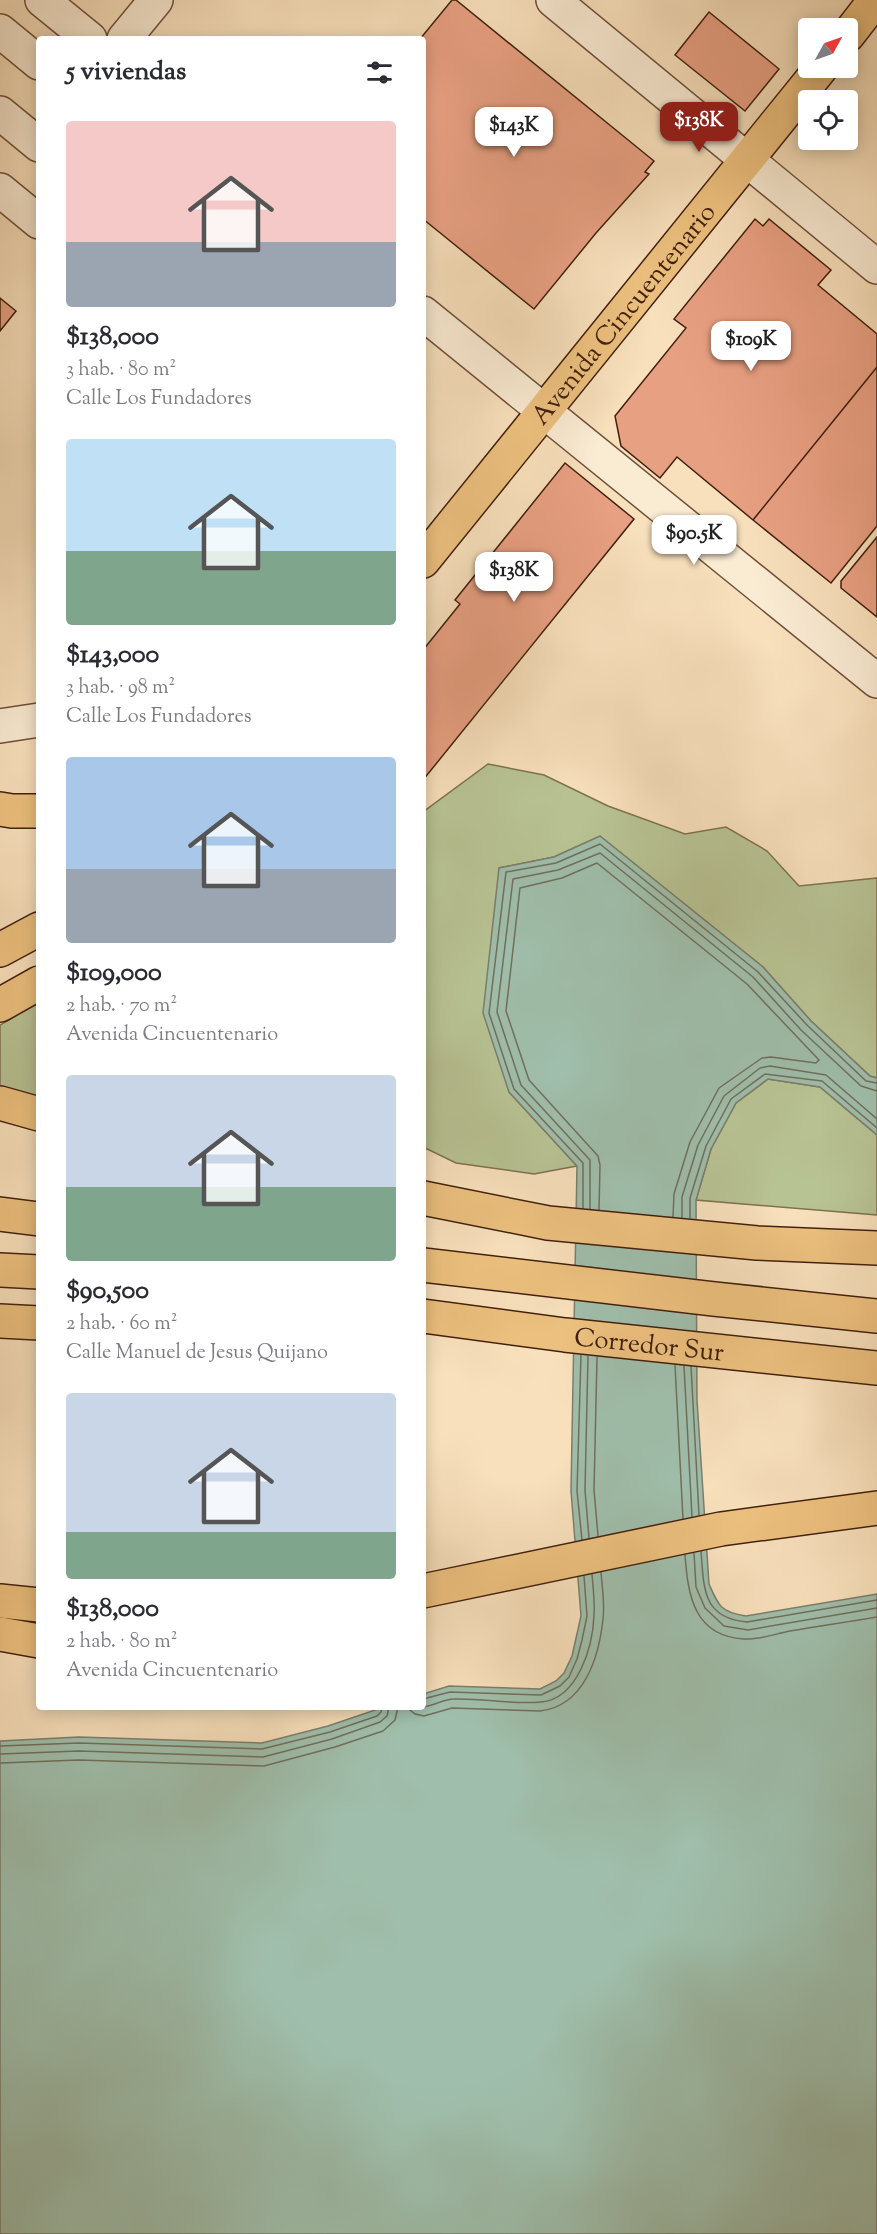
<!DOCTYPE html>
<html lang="es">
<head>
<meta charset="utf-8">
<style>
  :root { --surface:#fff; --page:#f2f2f3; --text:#2b2b33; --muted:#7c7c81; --accent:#8f2418 }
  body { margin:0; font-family:"Sorts Mill Goudy",serif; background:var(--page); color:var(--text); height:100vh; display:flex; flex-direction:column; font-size:22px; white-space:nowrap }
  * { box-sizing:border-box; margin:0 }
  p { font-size:20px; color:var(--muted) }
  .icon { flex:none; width:33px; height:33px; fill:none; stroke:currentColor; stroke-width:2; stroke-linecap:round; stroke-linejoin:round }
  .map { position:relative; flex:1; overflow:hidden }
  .details { position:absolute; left:36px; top:36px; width:390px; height:1674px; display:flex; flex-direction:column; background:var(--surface); border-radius:6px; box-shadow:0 3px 15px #0003 }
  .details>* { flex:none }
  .needle { width:39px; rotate:50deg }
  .fabs { position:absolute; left:798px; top:18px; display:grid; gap:12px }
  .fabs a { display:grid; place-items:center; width:60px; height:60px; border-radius:6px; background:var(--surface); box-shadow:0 3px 15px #0003; font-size:30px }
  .price { position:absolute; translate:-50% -51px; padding:0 14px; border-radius:12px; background:#fff; color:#222; font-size:20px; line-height:39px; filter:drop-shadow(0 2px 3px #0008) }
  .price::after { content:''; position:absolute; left:50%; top:36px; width:18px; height:14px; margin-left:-9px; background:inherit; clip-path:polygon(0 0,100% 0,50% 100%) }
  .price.active { background:var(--accent); color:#fff }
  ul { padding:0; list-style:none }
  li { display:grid; align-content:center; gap:12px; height:318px; padding:0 30px }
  li span { display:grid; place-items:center; height:186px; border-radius:6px; color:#555 }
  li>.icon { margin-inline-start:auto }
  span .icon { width:108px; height:108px; fill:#fffc; stroke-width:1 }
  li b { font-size:26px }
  h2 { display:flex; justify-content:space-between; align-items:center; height:72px; padding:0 30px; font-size:26px }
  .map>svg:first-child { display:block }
  .green { fill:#b8c394; stroke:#7d7251; stroke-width:1.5 }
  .water { fill:#9fbeab; stroke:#7a7f6c; stroke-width:1.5 }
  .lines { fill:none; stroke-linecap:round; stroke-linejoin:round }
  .shore { stroke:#706f5c; stroke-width:1.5 }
  .building { fill:#e8a082; stroke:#42200e; stroke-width:1.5 }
  .minor-casing { stroke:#70503a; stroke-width:36 }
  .major-casing { stroke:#42200e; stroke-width:36 }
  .highway-casing { stroke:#42200e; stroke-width:36 }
  .minor { stroke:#faebd3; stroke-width:33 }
  .major { stroke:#ecc07e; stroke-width:33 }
  .highway { stroke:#ecc07e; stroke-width:33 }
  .labels { text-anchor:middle; stroke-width:5; stroke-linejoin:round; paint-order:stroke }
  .street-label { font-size:26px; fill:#42200e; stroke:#faebd3 }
</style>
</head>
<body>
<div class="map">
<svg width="877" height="2234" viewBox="0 0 877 2234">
  <rect width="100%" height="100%" fill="#f8e0bc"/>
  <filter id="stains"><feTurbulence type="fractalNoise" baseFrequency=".00333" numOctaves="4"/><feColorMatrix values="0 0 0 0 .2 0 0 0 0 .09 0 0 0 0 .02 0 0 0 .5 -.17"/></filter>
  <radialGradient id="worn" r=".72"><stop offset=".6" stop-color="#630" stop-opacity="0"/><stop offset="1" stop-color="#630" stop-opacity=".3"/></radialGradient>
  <path class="green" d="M488,764l56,11 64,31 77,28 41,-7 41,24 32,35 78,-8v200l-7,-2 -59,-55 -48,-54 -163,-131 -46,21 -55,11 10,224 68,74 -43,8 -78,-11 -33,-16v-335z
    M39,1002v96l-39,-11v-62z
    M768,1079l52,8 57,48v80l-181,-15 15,-51 25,-46z"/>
  <path class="water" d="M600,836l163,131 48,54 59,55 7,2v57l-57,-48 -52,-8 -32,24 -25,46 -15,51 1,200 12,184c10,23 12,28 37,32l131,-22v640h-877v-493l79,-4 183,6 66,-17 56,-19h39v-13l26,-8 91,3 16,-8 8,-8 8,-17 9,-40 -10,-125 6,-325 -68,-74 -26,-79 16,-145 55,-11z"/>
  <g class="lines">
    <path class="shore" d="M583,1208v-45l-69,-74 -25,-76 17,-141 50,-9 44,-19 158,128 49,53 59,56 11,2
      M590,1209v-49l-69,-75 -24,-73 16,-133 45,-9 42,-17 153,124 48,53 60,56 16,5
      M599,1210l1,-45 -2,-9 -69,-76 -23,-69 14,-123 42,-10 35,-15 150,121 72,76 -3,3 -45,-6 -9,1 -43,30 -29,54 -16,52 -1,23
      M682,1218v-21l16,-52 26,-49 36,-28 10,-2 56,9 51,44
      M690,1218v-20l16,-52 25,-47 34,-25 57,7 55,47
      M581,1355l-4,136 5,49
      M588,1356l-3,134 4,48
      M597,1357l-3,133 4,46
      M675,1365l8,154
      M684,1366l8,151
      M691,1366l8,149
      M701,1551c3,37 1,67 46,71l130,-22
      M694,1553l2,34 9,21 19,18 24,4 129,-22
      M685,1555c3,41 9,81 59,84 15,1 31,-5 46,-8 29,-5 58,-9 87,-14
      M423,1699l27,-7 91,3 19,-9 9,-9 8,-18 5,-19 5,-24 -3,-40
      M406,1707l9,7 9,2 28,-8 88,3c45,-5 59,-55 63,-92 2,-15 -1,-32 -2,-47
      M423,1707c11,-1 20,-8 31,-8 29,-1 58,6 87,3 37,-3 52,-56 53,-87 1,-13 -1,-27 -2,-41
      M0,1746l79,-3 183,6 68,-17 47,-16 4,-4 1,-5
      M0,1754l79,-3 184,6 69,-18 48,-17 7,-6 2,-9
      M0,1763l79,-3 185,6 71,-19 48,-16 12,-11 3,-13"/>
  </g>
  <path class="building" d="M452,0h4l198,161 -9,11 4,2 -53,59 -62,76 -111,-90v-180h-3z
    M709,12l70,57 -34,42 -70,-56z
    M755,219l8,7 6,-7 62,51 -13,15 59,49v33l-124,153 -76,-63 -17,21 -39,-32 -6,-30 71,-88 -12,-9z
    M0,298l16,13 -16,20z
    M877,367v159l-46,57 -78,-63z
    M565,463l69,56 -211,261v-130l37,-46 -5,-4z
    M877,537v80l-36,-29v-7z"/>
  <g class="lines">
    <g class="minor-casing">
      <path id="minor" d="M42,0l48,39
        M553,0l324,267
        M0,31l39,32
        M124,39l32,-39
        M0,113l39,32
        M0,190l39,32
        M423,313l454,368
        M0,726l39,-6"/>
    </g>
    <g class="major-casing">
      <g id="major">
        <path d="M848,35l27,-35"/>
        <path id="s1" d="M423,561l398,-493"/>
        <path d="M0,809l12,2h27"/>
        <path d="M0,1005l39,-22"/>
      </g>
    </g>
    <g class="highway-casing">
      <g id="highway">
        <path d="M0,950l39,-21"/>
        <path d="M0,1103l39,11"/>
        <path d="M423,1198l125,25 209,20 120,5"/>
        <path d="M0,1214l39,5"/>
        <path d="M423,1265l291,34 163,17"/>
        <path d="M0,1270l39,2"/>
        <path id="s2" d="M423,1316l142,19 312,33"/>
        <path d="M0,1321l39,2"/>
        <path d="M423,1591l298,-62 156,-21"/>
        <path d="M0,1601l39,4"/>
        <path d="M0,1634l39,7"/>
      </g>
    </g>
    <use href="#minor" class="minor"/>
    <use href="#major" class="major"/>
    <use href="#highway" class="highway"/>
  </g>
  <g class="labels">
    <g class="street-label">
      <text dy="9" stroke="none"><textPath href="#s1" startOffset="318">Avenida Cincuentenario</textPath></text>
      <text dy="9" stroke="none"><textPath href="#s2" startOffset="228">Corredor Sur</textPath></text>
    </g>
  </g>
  <rect width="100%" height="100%" filter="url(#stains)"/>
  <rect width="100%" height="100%" fill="url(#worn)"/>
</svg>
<div class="fabs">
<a><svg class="needle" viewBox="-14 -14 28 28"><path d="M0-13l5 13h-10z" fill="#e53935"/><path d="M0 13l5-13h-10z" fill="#7c7c81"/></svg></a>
<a><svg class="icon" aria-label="locate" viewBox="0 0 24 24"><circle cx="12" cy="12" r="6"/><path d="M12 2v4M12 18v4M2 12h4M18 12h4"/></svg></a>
</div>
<b class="price active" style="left:699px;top:153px">$138K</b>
<b class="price" style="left:514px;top:158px">$143K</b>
<b class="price" style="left:751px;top:372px">$109K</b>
<b class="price" style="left:694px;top:566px">$90.5K</b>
<b class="price" style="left:514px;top:603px">$138K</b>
<section class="details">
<h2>5 viviendas<svg class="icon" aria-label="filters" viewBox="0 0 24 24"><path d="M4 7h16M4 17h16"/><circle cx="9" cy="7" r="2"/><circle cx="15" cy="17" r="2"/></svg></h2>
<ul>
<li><span style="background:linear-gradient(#f6c9c9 65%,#9aa5b1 0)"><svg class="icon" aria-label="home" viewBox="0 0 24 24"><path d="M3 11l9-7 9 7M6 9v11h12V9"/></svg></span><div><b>$138,000</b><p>3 hab. · 80 m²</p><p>Calle Los Fundadores</p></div></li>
<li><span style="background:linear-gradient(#bfe0f5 60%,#7fa58c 0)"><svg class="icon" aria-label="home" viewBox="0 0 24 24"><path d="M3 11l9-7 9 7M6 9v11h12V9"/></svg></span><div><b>$143,000</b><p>3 hab. · 98 m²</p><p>Calle Los Fundadores</p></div></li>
<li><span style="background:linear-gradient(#a9c7e8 60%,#9aa5b1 0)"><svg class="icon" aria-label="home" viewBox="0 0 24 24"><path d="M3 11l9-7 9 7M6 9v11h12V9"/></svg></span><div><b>$109,000</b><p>2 hab. · 70 m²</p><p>Avenida Cincuentenario</p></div></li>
<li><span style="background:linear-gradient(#c9d6e8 60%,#7fa58c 0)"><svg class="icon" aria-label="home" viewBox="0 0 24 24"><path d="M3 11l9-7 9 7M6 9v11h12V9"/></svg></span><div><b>$90,500</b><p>2 hab. · 60 m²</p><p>Calle Manuel de Jesus Quijano</p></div></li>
<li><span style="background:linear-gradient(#c9d6e8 75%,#7fa58c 0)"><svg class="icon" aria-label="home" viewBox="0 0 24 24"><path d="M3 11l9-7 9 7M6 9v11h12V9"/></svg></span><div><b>$138,000</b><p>2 hab. · 80 m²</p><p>Avenida Cincuentenario</p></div></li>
</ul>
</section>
</div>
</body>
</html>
